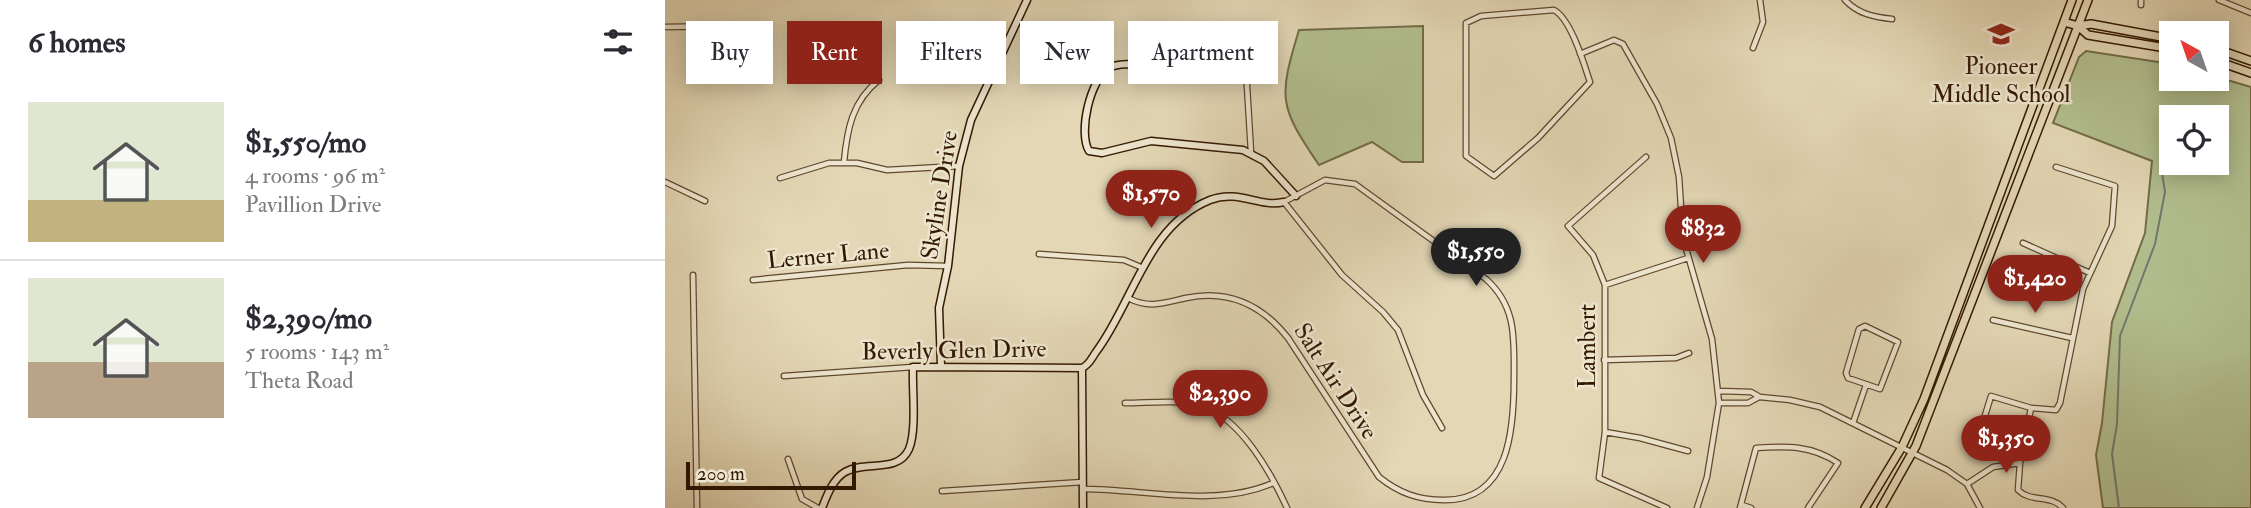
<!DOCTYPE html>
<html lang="en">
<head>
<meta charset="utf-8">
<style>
  :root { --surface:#fff; --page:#f2f2f3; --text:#2b2b33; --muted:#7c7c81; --line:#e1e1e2; --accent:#8f2418 }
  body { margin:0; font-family:"IM FELL Double Pica",serif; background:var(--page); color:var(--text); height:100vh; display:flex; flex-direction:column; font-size:26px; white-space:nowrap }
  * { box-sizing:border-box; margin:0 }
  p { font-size:23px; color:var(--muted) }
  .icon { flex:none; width:38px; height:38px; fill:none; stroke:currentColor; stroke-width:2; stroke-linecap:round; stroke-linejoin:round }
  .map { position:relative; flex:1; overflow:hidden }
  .details { display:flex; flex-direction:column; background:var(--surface); width:665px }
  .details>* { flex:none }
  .guide { position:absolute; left:21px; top:21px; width:665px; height:63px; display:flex; gap:14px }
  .needle { width:46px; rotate:320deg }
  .buttons { position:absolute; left:1494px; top:21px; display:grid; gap:14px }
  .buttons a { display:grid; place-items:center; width:70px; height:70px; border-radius:0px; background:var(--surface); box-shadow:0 4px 18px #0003; font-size:35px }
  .scale { position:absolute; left:21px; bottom:18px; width:170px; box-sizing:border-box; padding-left:7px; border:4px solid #341900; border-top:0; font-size:19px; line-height:24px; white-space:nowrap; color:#341900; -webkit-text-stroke:5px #ede5cf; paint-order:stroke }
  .price { position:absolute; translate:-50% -60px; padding:0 16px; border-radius:24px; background:var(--accent); color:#fff; font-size:23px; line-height:46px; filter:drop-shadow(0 2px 4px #0008) }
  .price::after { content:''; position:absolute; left:50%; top:42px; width:21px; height:16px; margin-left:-10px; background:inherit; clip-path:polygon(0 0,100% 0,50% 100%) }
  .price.on { background:#222; color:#fff }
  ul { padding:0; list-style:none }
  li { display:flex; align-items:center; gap:21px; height:175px; padding:0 28px }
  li+li { border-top:2px solid var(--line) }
  li span { display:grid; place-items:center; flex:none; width:196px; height:140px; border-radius:0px; color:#555 }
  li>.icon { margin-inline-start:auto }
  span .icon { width:84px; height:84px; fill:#fffc; stroke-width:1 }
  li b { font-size:30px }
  h2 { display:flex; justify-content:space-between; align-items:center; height:84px; padding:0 28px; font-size:30px }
  .tag { padding:0 24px; border-radius:0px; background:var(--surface); box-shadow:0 4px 18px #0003; font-size:24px; line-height:63px }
  .tag.on { background:var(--accent); color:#fff }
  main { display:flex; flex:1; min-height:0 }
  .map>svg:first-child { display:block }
  .green { fill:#b2be8e; stroke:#736c47; stroke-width:2; fill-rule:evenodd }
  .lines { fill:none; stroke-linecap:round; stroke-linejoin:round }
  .stream { stroke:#71786e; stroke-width:2 }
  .street-casing { stroke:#60482d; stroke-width:7 }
  .secondary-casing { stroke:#341900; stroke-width:9 }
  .primary-casing { stroke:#341900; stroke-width:10 }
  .street { stroke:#ede5cf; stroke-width:4.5 }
  .secondary { stroke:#ede5cf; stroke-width:6 }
  .primary { stroke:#e3d7b5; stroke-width:7 }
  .labels { text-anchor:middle; stroke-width:5; stroke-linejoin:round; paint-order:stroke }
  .poi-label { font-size:24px; fill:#341900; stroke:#ede5cf }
  .street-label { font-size:24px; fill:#341900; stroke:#ede5cf }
</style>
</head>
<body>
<main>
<section class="details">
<h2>6 homes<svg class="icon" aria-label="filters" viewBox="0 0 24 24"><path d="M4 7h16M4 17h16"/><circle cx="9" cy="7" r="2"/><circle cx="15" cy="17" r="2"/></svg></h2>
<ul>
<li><span style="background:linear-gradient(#dfe7d0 70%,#c2b280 0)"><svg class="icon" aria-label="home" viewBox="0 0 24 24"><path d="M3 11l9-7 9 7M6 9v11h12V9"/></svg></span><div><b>$1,550/mo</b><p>4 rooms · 96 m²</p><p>Pavillion Drive</p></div></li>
<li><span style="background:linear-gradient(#dfe7d0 60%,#b9a48a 0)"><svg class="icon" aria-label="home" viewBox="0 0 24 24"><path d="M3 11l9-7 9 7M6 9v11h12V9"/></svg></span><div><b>$2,390/mo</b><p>5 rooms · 143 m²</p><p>Theta Road</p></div></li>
</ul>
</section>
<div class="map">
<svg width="1586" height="508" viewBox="0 0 1586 508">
  <rect width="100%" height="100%" fill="#e3d7b5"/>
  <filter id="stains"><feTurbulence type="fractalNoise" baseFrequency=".00286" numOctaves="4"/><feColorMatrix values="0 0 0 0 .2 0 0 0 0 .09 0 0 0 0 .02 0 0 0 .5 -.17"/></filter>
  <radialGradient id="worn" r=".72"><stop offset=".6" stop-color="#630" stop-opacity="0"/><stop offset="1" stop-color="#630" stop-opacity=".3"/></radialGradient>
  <path class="green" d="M758,26v136h-21l-30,-20 -53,23c-40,-59 -41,-66 -20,-135z
    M1421,51l86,13v15l45,-2 34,10v421h-148l-7,-53 6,-32 10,-101 33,-89 7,-72 -99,-38 26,-66zM1507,117h45v46h-45z"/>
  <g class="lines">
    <path class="stream" d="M1454,508l-7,-54 5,-30 3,-88 35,-92 10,-52 -3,-19"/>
    <g class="street-casing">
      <path id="street" d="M1180,0c13,14 29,17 47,19
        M1554,0l32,13
        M1476,5v-5
        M889,10c17,9 30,54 36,72l-52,56 -44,38 -28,-20v-133l15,-7z
        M0,27l68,-1
        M1088,48l10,-26 -3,-22
        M580,53l6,99
        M915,54l34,-14 9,4 34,60 14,34 8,39 4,61 29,101 7,64 -12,74 -10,31
        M981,157l-78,69 25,29 12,30v147l-6,46 68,30
        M179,162c3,-32 8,-61 35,-82
        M115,178l49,-15h28l30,7 72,-4
        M0,182l40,19
        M1358,243l67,30
        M374,254l85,6 19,8
        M28,275l4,233
        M88,280l155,-15 40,1
        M940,285l83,-27
        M463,298c21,11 36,5 58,0 42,-9 76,7 102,40l91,139c20,16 39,23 65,23 66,1 70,-72 70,-122 0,-39 3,-71 -28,-99l-131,-95 -30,-4 -41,22 58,73 41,37 15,18 25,65 19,33
        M1328,320l79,18
        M1200,326l33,16 -18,47 -32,-11 -2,-5 13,-44z
        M939,360l72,-2 13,-5
        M119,376l129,-9
        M1054,391l32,1 9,5 30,3 30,7 127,63 20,14 13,24
        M460,403c24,0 53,-4 76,3 39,11 70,67 86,102
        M1054,403h29l11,-6
        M1366,408l-11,55 -2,27c13,13 33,4 45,18
        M1188,423l13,-38
        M940,432l35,6 48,13
        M1310,448l16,-52 40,12 25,2 4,-7 23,-114 29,-63 3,-40 -59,-19
        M123,459l14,40 16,9
        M1302,484l26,-17 27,-4
        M418,489c61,0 133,19 190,-6
        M277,491l141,-9
        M1077,505l9,3
        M1075,508l16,-60c31,-2 55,-3 82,15l-30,45"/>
    </g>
    <g class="secondary-casing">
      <path id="secondary" d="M495,66c-14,0 -39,-5 -51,2 -19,11 -31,65 -20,83l13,2 49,-12 92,9 21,11 32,35
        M276,366l-2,-58 9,-42 11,-100 12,-46 56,-120
        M417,368c8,-4 9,-9 14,-16 37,-49 51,-127 114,-152 29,-11 49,8 74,2
        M417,368l1,140
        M157,508c5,-13 11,-29 23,-36 20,-12 53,2 64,-23 8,-19 3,-60 4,-82l169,1"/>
    </g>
    <g class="primary-casing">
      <path id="primary" d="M1399,22l14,4 10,9 84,14
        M1413,26l13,-2 81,15
        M1552,49l34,12
        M1552,61l34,12
        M1200,508l37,-61 22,-48 148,-399
        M1216,508l35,-62 172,-446"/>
    </g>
    <use href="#street" class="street"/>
    <use href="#secondary" class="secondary"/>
    <use href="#primary" class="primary"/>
  </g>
  <defs>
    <g id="school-bare" transform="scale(2.1)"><path d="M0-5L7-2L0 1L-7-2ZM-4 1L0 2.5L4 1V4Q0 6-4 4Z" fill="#8f2418" stroke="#ede5cf" stroke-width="2.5" paint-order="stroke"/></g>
  </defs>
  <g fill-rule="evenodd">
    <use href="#school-bare" x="1336" y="34"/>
  </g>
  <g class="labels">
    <g class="poi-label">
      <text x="1336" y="74">Pioneer<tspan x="1336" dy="28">Middle School</tspan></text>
    </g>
    <g class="street-label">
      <text transform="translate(274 195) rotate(-81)" y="8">Skyline Drive</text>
      <text transform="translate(163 255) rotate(-5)" y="8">Lerner Lane</text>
      <text transform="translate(922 346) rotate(-90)" y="8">Lambert</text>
      <text transform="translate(289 350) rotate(-1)" y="8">Beverly Glen Drive</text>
      <text transform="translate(671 381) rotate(57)" y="8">Salt Air Drive</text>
    </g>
  </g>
  <rect width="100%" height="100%" filter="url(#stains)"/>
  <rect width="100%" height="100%" fill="url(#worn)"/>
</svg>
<div class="buttons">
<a><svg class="needle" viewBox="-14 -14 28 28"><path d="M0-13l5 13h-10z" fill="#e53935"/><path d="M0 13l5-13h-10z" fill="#7c7c81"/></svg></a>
<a><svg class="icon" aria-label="locate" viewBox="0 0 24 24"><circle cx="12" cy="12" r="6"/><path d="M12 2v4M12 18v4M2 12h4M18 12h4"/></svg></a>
</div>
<div class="scale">200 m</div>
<b class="price" style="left:486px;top:230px">$1,570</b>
<b class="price" style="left:1038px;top:265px">$832</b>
<b class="price on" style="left:811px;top:288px">$1,550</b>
<b class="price" style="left:1370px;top:315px">$1,420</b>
<b class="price" style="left:555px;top:430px">$2,390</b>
<b class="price" style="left:1341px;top:475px">$1,350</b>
<div class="guide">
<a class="tag">Buy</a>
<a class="tag on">Rent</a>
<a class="tag">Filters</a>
<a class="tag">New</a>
<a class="tag">Apartment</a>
</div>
</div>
</main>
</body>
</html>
